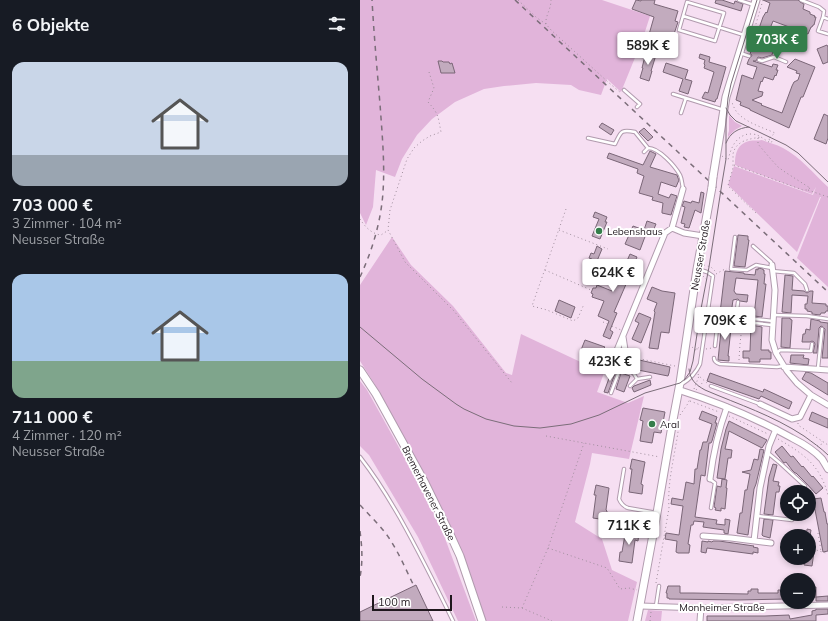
<!DOCTYPE html>
<html lang="de">
<head>
<meta charset="utf-8">
<style>
  :root { --surface:#171b24; --page:#20242c; --text:#f1f3f6; --muted:#9ea1a6; --accent:#347e4b }
  body { margin:0; font-family:Mulish,sans-serif; background:var(--page); color:var(--text); height:100vh; display:flex; flex-direction:column; font-size:15px; white-space:nowrap }
  * { box-sizing:border-box; margin:0 }
  p { font-size:13px; color:var(--muted) }
  .icon { flex:none; width:22px; height:22px; fill:none; stroke:currentColor; stroke-width:2; stroke-linecap:round; stroke-linejoin:round }
  .map { position:relative; flex:1; overflow:hidden }
  .details { display:flex; flex-direction:column; background:var(--surface); width:360px }
  .details>* { flex:none }
  .fabs { position:absolute; left:420px; top:485px; display:grid; gap:8px }
  .fabs a { display:grid; place-items:center; width:36px; height:36px; border-radius:50%; background:var(--surface); box-shadow:0 2px 6px #0003; font-size:20px }
  .scale { position:absolute; left:12px; bottom:10px; width:80px; box-sizing:border-box; padding-left:4px; border:2px solid #1f171d; border-top:0; font-size:11px; line-height:14px; white-space:nowrap; color:#1f171d; -webkit-text-stroke:3px #fff; paint-order:stroke }
  .price { position:absolute; translate:-50% -34px; padding:0 9px; border-radius:4px; background:#fff; color:#222; font-size:13px; line-height:26px; filter:drop-shadow(0 1px 2px #0008) }
  .price::after { content:''; position:absolute; left:50%; top:24px; width:12px; height:9px; margin-left:-6px; background:inherit; clip-path:polygon(0 0,100% 0,50% 100%) }
  .price.selected { background:var(--accent); color:#fff }
  ul { padding:0; list-style:none }
  li { display:grid; align-content:center; gap:8px; height:212px; padding:0 12px }
  li span { display:grid; place-items:center; height:124px; border-radius:12px; color:#555 }
  li>.icon { margin-inline-start:auto }
  span .icon { width:72px; height:72px; fill:#fffc; stroke-width:1 }
  li b { font-size:17px }
  h2 { display:flex; justify-content:space-between; align-items:center; height:48px; padding:0 12px; font-size:17px }
  main { display:flex; flex:1; min-height:0 }
  .map>svg:first-child { display:block }
  .green { fill:#e1b4da }
  .building { fill:#c2abbe; stroke:#7a6677 }
  .lines { fill:none; stroke-linecap:round; stroke-linejoin:round }
  .service-casing { stroke:#b19bae; stroke-width:4.5 }
  .minor-casing { stroke:#b19bae; stroke-width:7 }
  .tertiary-casing { stroke:#b19bae; stroke-width:8 }
  .secondary-casing { stroke:#b19bae; stroke-width:9 }
  .path { stroke:#a08f9d; stroke-width:1; stroke-dasharray:1 3; stroke-linecap:butt }
  .service { stroke:#fff; stroke-width:2.5 }
  .minor { stroke:#fff; stroke-width:5 }
  .tertiary { stroke:#fff; stroke-width:6 }
  .secondary { stroke:#fff; stroke-width:7 }
  .tram { stroke:#7b6d79; stroke-width:1 }
  .rail { stroke:#7b6d79; stroke-width:1.5; stroke-dasharray:5 5; stroke-linecap:butt }
  .secondary-bridge-casing { stroke:#b19bae; stroke-width:9; stroke-linecap:butt }
  .secondary-bridge { stroke:#fff; stroke-width:7 }
  .poi-dot { fill:#347e4b; stroke:#fff; stroke-width:1.5 }
  .labels { text-anchor:middle; stroke-width:4; stroke-linejoin:round; paint-order:stroke }
  .poi-label { font-size:10px; fill:#1f171d; stroke:#fff; text-anchor:start }
  .street-label { font-size:10px; fill:#1f171d; stroke:#fff }
</style>
</head>
<body>
<main>
<section class="details">
<h2>6 Objekte<svg class="icon" aria-label="filters" viewBox="0 0 24 24"><path d="M4 7h16M4 17h16"/><circle cx="9" cy="7" r="2"/><circle cx="15" cy="17" r="2"/></svg></h2>
<ul>
<li><span style="background:linear-gradient(#c9d6e8 75%,#9aa5b1 0)"><svg class="icon" aria-label="home" viewBox="0 0 24 24"><path d="M3 11l9-7 9 7M6 9v11h12V9"/></svg></span><div><b>703 000 €</b><p>3 Zimmer · 104 m²</p><p>Neusser Straße</p></div></li>
<li><span style="background:linear-gradient(#a9c7e8 70%,#7fa58c 0)"><svg class="icon" aria-label="home" viewBox="0 0 24 24"><path d="M3 11l9-7 9 7M6 9v11h12V9"/></svg></span><div><b>711 000 €</b><p>4 Zimmer · 120 m²</p><p>Neusser Straße</p></div></li>
</ul>
</section>
<div class="map">
<svg width="468" height="621" viewBox="0 0 468 621">
  <rect width="100%" height="100%" fill="#f6dff2"/>
  <path class="green" d="M0,0h242l48,16 -7,22 -22,54 -14,-13 -6,16 -22,-5 -8,-5 -35,-2 -32,3 -20,3 -29,13 -23,17 -15,16 -15,24 -7,18 -19,-7 -3,37 -7,18 -6,-12z
    M369,115l6,7 7,4 -7,4 -7,7v-3l1,-3z
    M402,140c7,3 14,4 21,8 17,9 31,26 45,39v100l-31,-29 24,-61h-1l-23,55 -69,-67 6,-19 79,29 3,-8 -4,7 -77,-29c0,-11 2,-21 14,-24 5,-1 9,0 13,-1z
    M32,237l19,28 42,41 53,67 6,2 9,-41 83,39 -7,19 31,11 16,-7 -15,63 -37,-6 -2,11 -15,58 27,17 10,31 25,12 -9,39h-143l-30,-85 -11,-24 -31,-58 -39,-71 -14,-22v-76z
    M0,381l7,9 54,97 22,46 33,88h-18l-40,-84 -49,-82 -9,-9z
    M288,610l14,1 -1,10h-16z"/>
  <path class="building" d="M276,0l5,1v-1h14l-1,4 24,7 -3,10 3,1 -4,12 -4,-1 -3,10 -19,-5 6,-21 -22,-8z
    M356,0h6l12,4 1,-3 8,3 -2,7 -26,-8z
    M403,0h35l2,2 4,2 -1,5 7,3v2l5,2 -1,1h2l-2,8h-1l-1,2h-1l-3,7 -35,-13 -4,10 14,5 -3,10 -5,-2 -3,11 -10,3 -4,-1 -2,4h-3l19,6 1,-3 5,1 -2,5h2l-2,6 -1,-1 -2,5 -9,-3 -2,5 -1,-1 -3,10 5,1 -1,4 -10,4 10,4 -1,1 21,8 10,-27 2,-4 4,-2 2,-6 -4,-1 1,-2 -10,-4 8,-8 20,8 -12,30h-2l-12,31 -39,-18v-1l-10,-4 1,-3 -5,-2 6,-25 11,4 4,-12 -10,-3 2,-5 2,-2 1,-2 -2,-1 13,-37 3,-5 1,1 3,-10z
    M467,45l1,2v15l-5,2 -6,-15z
    M286,52l10,3 -5,16h1l-3,10 -9,-3 3,-10h-1z
    M340,54l10,3 -1,5 17,5 -9,32h-1l-1,3 -13,-4 3,-6 3,1 6,-21 -10,-4 1,-3 -1,-1 1,-4 -6,-2z
    M78,61h4l1,1h6l1,2 2,-1 3,10h-14z
    M306,63l22,7 -3,9 7,2 -4,13 -9,-3 4,-12 -20,-7z
    M464,114l4,2v22l-2,6 -12,-5z
    M242,123l12,7 -3,5 -12,-8z
    M284,128l9,9 -5,4 -9,-9z
    M290,151l6,3 -6,13 27,8 1,3 1,2 -3,7 -15,-5 -3,12 11,4 2,-4 6,2 -6,19 -9,-2v-2l1,-8 -11,-3 1,-3 -14,-4 5,-17 -7,-3 1,-4 -31,-11 2,-5 34,12z
    M341,192l3,1 -3,20 -6,-3 -6,18 -5,-1 1,-3 -4,-1 4,-16 -3,-1 2,-5 7,2 1,-2 7,2z
    M235,212l12,5 -2,5h2l-7,17 -8,-3 7,-17 -6,-2z
    M287,221l9,3 -5,12 -5,-2 -6,16 -15,-6 8,-18 11,4z
    M378,235l10,1v4h1l-4,27 -11,-1z
    M237,246l5,3 -8,19 -5,-2 3,-7 -3,-1 2,-5 3,1z
    M270,254l7,3 -8,18h1l-16,37 3,1 -7,17 3,2 -3,7 -7,-3 6,-15 -11,-5 6,-15 -12,-4 1,-3 -2,-1 2,-5h3l1,-3 15,6 4,-9 -11,-4 4,-11 13,5z
    M398,268l5,1v1h1v4h1l-1,10h2l-4,33 -8,-1 4,-36 -22,-2 -2,13 2,3 12,1 -1,7 -7,-1 -2,-2 -5,1 -2,14 -11,-1 5,-42 19,2v1l11,1 1,-6 2,1z
    M425,275l8,1 -1,14 12,1 3,2 3,-2h3l-1,12 14,1v2h2v5h-2l-1,2h-4l-1,2 -8,-1v-2l-5,-1v-2h-2v-5h2l1,-8 -16,-1 -1,18 -9,-1z
    M292,287l10,4 13,2 -6,40 -8,-1 -3,17 -9,-1 6,-36 -1,-1 3,-8 -10,-4z
    M199,300l16,7 -4,11 -16,-7z
    M279,313l12,5 -10,25 -9,-4 7,-16 -4,-2z
    M422,318h8v1l2,1 -2,28 -9,-1z
    M451,319l9,2v1l8,1v35h-6l3,-29 -2,-2 -2,-1 -2,2 -2,25h-4l2,-9 -1,-2 -2,-1 -2,1h-8l1,-8h2l1,-5 4,1z
    M362,322l11,1v5h-2l-3,28h1v5l-11,-1 3,-29h-2l1,-7 2,1z
    M391,325l11,2 -1,23h8v2h2v7h-11v3h-11v-4h-6v-7h7z
    M225,340l20,7 -1,1 3,1 -5,10 -21,-9z
    M431,355h13l-1,3 6,1 -1,6 -18,-2z
    M275,359l35,8 -1,6 -1,3 -35,-7z
    M252,370l4,1 -8,22 -4,-1z
    M446,372l5,1 17,10v12l-26,-16z
    M261,373l9,3 -6,16 -8,-3z
    M350,373l53,19 1,-3 28,13 -3,7 -28,-13 -2,3 -52,-18z
    M290,380l1,5 -17,7 -2,-4 2,-2z
    M283,408l22,4 -4,21 -7,-1 -2,11 -12,-2 3,-20 -3,-1z
    M342,411l15,6 -2,6h2l-5,18 -1,2h-2l-4,33 -4,-1 -6,42 22,3 -1,4 9,1v-6l5,1 -2,14 -4,-1v-3l-21,-3 1,-5 -10,-1 -1,4h-2l-3,19 2,1 -1,8h-11l-2,-1 1,-11 -12,-2 1,-6 13,2 4,-29 -12,-2 1,-6 11,2 3,-18 8,2 1,-15h2l3,-19h1l2,-8h4l5,-18 -13,-5z
    M452,412l16,7v9l-19,-8z
    M369,421l38,19 -5,8 -33,-17 -4,18 7,1 -1,8h-3l-3,21 -8,-1 4,-29 5,-20z
    M422,446l9,11 2,-1 9,11 1,-1 9,11 1,-1 10,12 -7,6 -10,-11 -10,-10h-1l-3,-3 -6,-8 -2,1 -9,-11z
    M400,449l4,1 -8,34 -2,5 -6,46 -11,-2 3,-20h2l3,-23h2l3,-16 -8,-2 9,-2 3,-11 4,1z
    M272,459l13,3 -4,22 2,1 -1,9 -13,-2 3,-23h-2z
    M413,464l4,1 -4,16 6,1 -1,4h2l-1,6h-3l-3,23 -9,-1 5,-37z
    M362,479l5,1 -1,8h1l-2,21 -4,-1v3l-6,-1 1,-2 -2,-1 3,-21 4,1z
    M236,485l13,3 -3,22 1,1 -1,9 -13,-2 3,-23h-2z
    M461,498l3,14h1l2,12h1v27l-5,1 -10,-53z
    M404,519l9,1 -3,18 -7,-2 -1,-1z
    M266,529l13,3 -1,9 -3,-1 -3,23 -13,-2 1,-9h2z
    M447,529l4,1 -1,6h-15v-6l12,1z
    M342,541l6,1v-1l4,1 1,-1h6l35,5 -1,1 5,1v5l-5,-1v2l-46,-6 -1,5 -5,-1z
    M449,552h5l-2,14 -8,-1 1,-7h4z
    M56,585l17,36h-73v-9z
    M308,586h12v7h13l55,1v-3h3v-2h7v4h20v-3h9v9l-50,1 -68,-1v-1h-2v-5h-1z
    M456,587v10l12,-1v5h-12v-4l-7,1v-10z
    M456,609h12v5l-12,1v6h-109v-5h58l24,-1 1,4 22,-4v-4l4,-1z"/>
  <g class="lines">
    <g class="service-casing">
      <path id="service" d="M379,0l15,5
        M441,0l18,7 5,4 -1,6 -5,14 10,3
        M323,16l4,-14 37,11 -9,28 -36,-11 4,-14 61,19
        M463,17l5,2
        M380,53l9,3
        M399,60l3,1 12,-4 12,5
        M264,90l16,14 -3,3
        M313,94l51,16
        M321,113l5,-15
        M228,138l27,6c6,-12 5,-15 20,-12l13,16
        M284,152l4,-4c11,0 27,18 32,27 2,4 2,9 3,13
        M375,237l-4,32 16,1 9,-5 16,3
        M393,246l18,16 1,3
        M412,271l22,2 11,11 2,6
        M378,302l-2,15 37,4
        M414,315l33,1 21,3
        M355,346l3,-27 54,6
        M417,353l3,-3 31,1 1,-7
        M354,358c0,3 3,5 6,6l57,3 6,-1
        M261,366c9,3 12,5 16,13l-7,7
        M458,368l4,-39
        M277,379l13,-2
        M322,384c8,-5 14,-11 18,-20l13,-88 -6,-4 -10,-3
        M351,386l49,18
        M251,393l10,-27v-5
        M408,453l12,10 25,23
        M0,457c15,19 28,40 40,61 19,34 36,68 53,103
        M264,469l-5,30c2,5 4,7 9,9l29,5
        M351,480l4,3 -4,25
        M398,516l34,4 1,-6
        M296,606l3,-20"/>
    </g>
    <g class="minor-casing">
      <path id="minor" d="M323,189l-11,39 12,5 19,3
        M412,265l3,25 -3,50 4,13 11,18 10,12 14,12 17,10
        M263,337l3,19 -2,4c-6,1 -8,0 -9,-5l50,-122 7,-5
        M424,367l44,3
        M400,404l32,15 8,-2 11,-22
        M350,479c3,-24 8,-48 17,-72
        M343,536l28,2 40,5
        M394,541l6,-53 9,-42 7,-17
        M281,606l60,2 127,-3
        M340,621l1,-13"/>
    </g>
    <g class="tertiary-casing">
      <path id="tertiary" d="M319,390c38,12 77,28 113,48 10,5 22,12 30,21 2,3 4,7 6,10"/>
    </g>
    <g class="secondary-casing">
      <path id="secondary" d="M353,177l13,-80 30,-97
        M0,370l16,24 49,89 24,49 11,24 22,65
        M277,621l20,-108 16,-93 7,-37 17,-114 15,-82"/>
    </g>
    <path class="path" d="M158,0l19,18 9,6 5,6 57,52 13,11
      M186,24c-1,-8 5,-14 5,-24
      M388,51l15,-51
      M69,72l5,16 -6,14c11,12 10,15 13,30l-11,4 -8,5 -8,7 -7,11 -17,51 -2,20 6,11 11,21 49,49 58,72
      M398,138v6l11,13 9,10 7,5 25,16
      M362,156l4,3 2,1c3,-12 7,-23 20,-26 3,0 7,0 9,1 5,2 9,6 14,8l1,-2 -4,-2 7,-6c-13,-6 -39,-13 -42,-29l-2,-1
      M374,165l69,25h4l3,-2
      M448,190l20,7
      M206,209l-34,97 15,4 26,11 5,-3 6,-14
      M396,213l-28,-27c1,-6 4,-13 5,-19 0,-4 0,-9 0,-13 3,-14 17,-15 28,-17
      M0,219c5,8 12,15 21,16l6,-4
      M199,230l49,19
      M344,265l7,2 6,6
      M185,270l46,20
      M356,274l7,-4 4,-1
      M343,276l5,5
      M268,281l9,4
      M243,322l7,3
      M252,326l9,4
      M332,347l5,4v-4l2,1
      M346,349l6,-1
      M271,357l44,9
      M379,360l1,-16 2,-18
      M338,374l1,2 8,7
      M334,389l5,-13
      M336,390l8,-9
      M330,401l29,11
      M320,415l7,-10 3,-6
      M369,416l39,18
      M438,423v2l30,20
      M186,436l114,21
      M418,439c26,15 42,26 50,56
      M457,446l5,-2v-3
      M458,533l3,18
      M421,545l6,1
      M188,548l59,20 13,21 9,-1 8,2
      M449,548c7,1 13,5 19,5
      M424,556l1,-11
      M296,583l13,-75c-2,-28 7,-56 10,-84
      M142,607l20,1 26,-60 36,-105
      M162,608l30,13
      M290,621l1,-9"/>
    <use href="#service" class="service"/>
    <use href="#minor" class="minor"/>
    <use href="#tertiary" class="tertiary"/>
    <use href="#secondary" class="secondary"/>
    <path class="tram" d="M366,108l4,7 6,6 50,24 12,8 30,29
      M366,143c4,-10 12,-15 23,-16
      M0,327l62,52 34,25 8,5 22,10 28,7 26,2 31,-4 28,-9 46,-22 35,-10 5,-4 5,-7 3,-11 7,-47 9,-47 13,-84 4,-24v-40l2,-21 3,-14 26,-84
      M329,369c1,11 7,16 16,21 35,15 67,25 99,46 8,6 17,12 24,19"/>
    <path class="rail" d="M155,0l313,292
      M0,277c12,-26 21,-55 23,-85 2,-29 -1,-59 -3,-88 -3,-35 -6,-69 -8,-104
      M0,505c10,11 21,21 29,33 10,15 17,32 25,48
      M0,531c2,16 3,30 0,46"/>
    <g class="secondary-bridge-casing">
      <path id="secondary-bridge" d="M352,187l1,-10"/>
    </g>
    <use href="#secondary-bridge" class="secondary-bridge"/>
  </g>
  <g class="poi-dot">
    <circle cx="239" cy="231" r="4"/>
    <circle cx="292" cy="424" r="4"/>
  </g>
  <g class="labels">
    <g class="poi-label">
      <text x="247" y="235">Lebenshaus</text>
      <text x="300" y="428">Aral</text>
    </g>
    <g class="street-label">
      <text transform="translate(340 255) rotate(-80)" y="4">Neusser Straße</text>
      <text transform="translate(69 493) rotate(63)" y="4">Bremerhavener Straße</text>
      <text x="362" y="611">Monheimer Straße</text>
    </g>
  </g>
</svg>
<div class="fabs">
<a><svg class="icon" aria-label="locate" viewBox="0 0 24 24"><circle cx="12" cy="12" r="6"/><path d="M12 2v4M12 18v4M2 12h4M18 12h4"/></svg></a>
<a>+</a>
<a>−</a>
</div>
<div class="scale">100 m</div>
<b class="price selected" style="left:417px;top:60px">703K €</b>
<b class="price" style="left:288px;top:66px">589K €</b>
<b class="price" style="left:253px;top:293px">624K €</b>
<b class="price" style="left:365px;top:341px">709K €</b>
<b class="price" style="left:250px;top:382px">423K €</b>
<b class="price" style="left:269px;top:546px">711K €</b>
</div>
</main>
</body>
</html>
